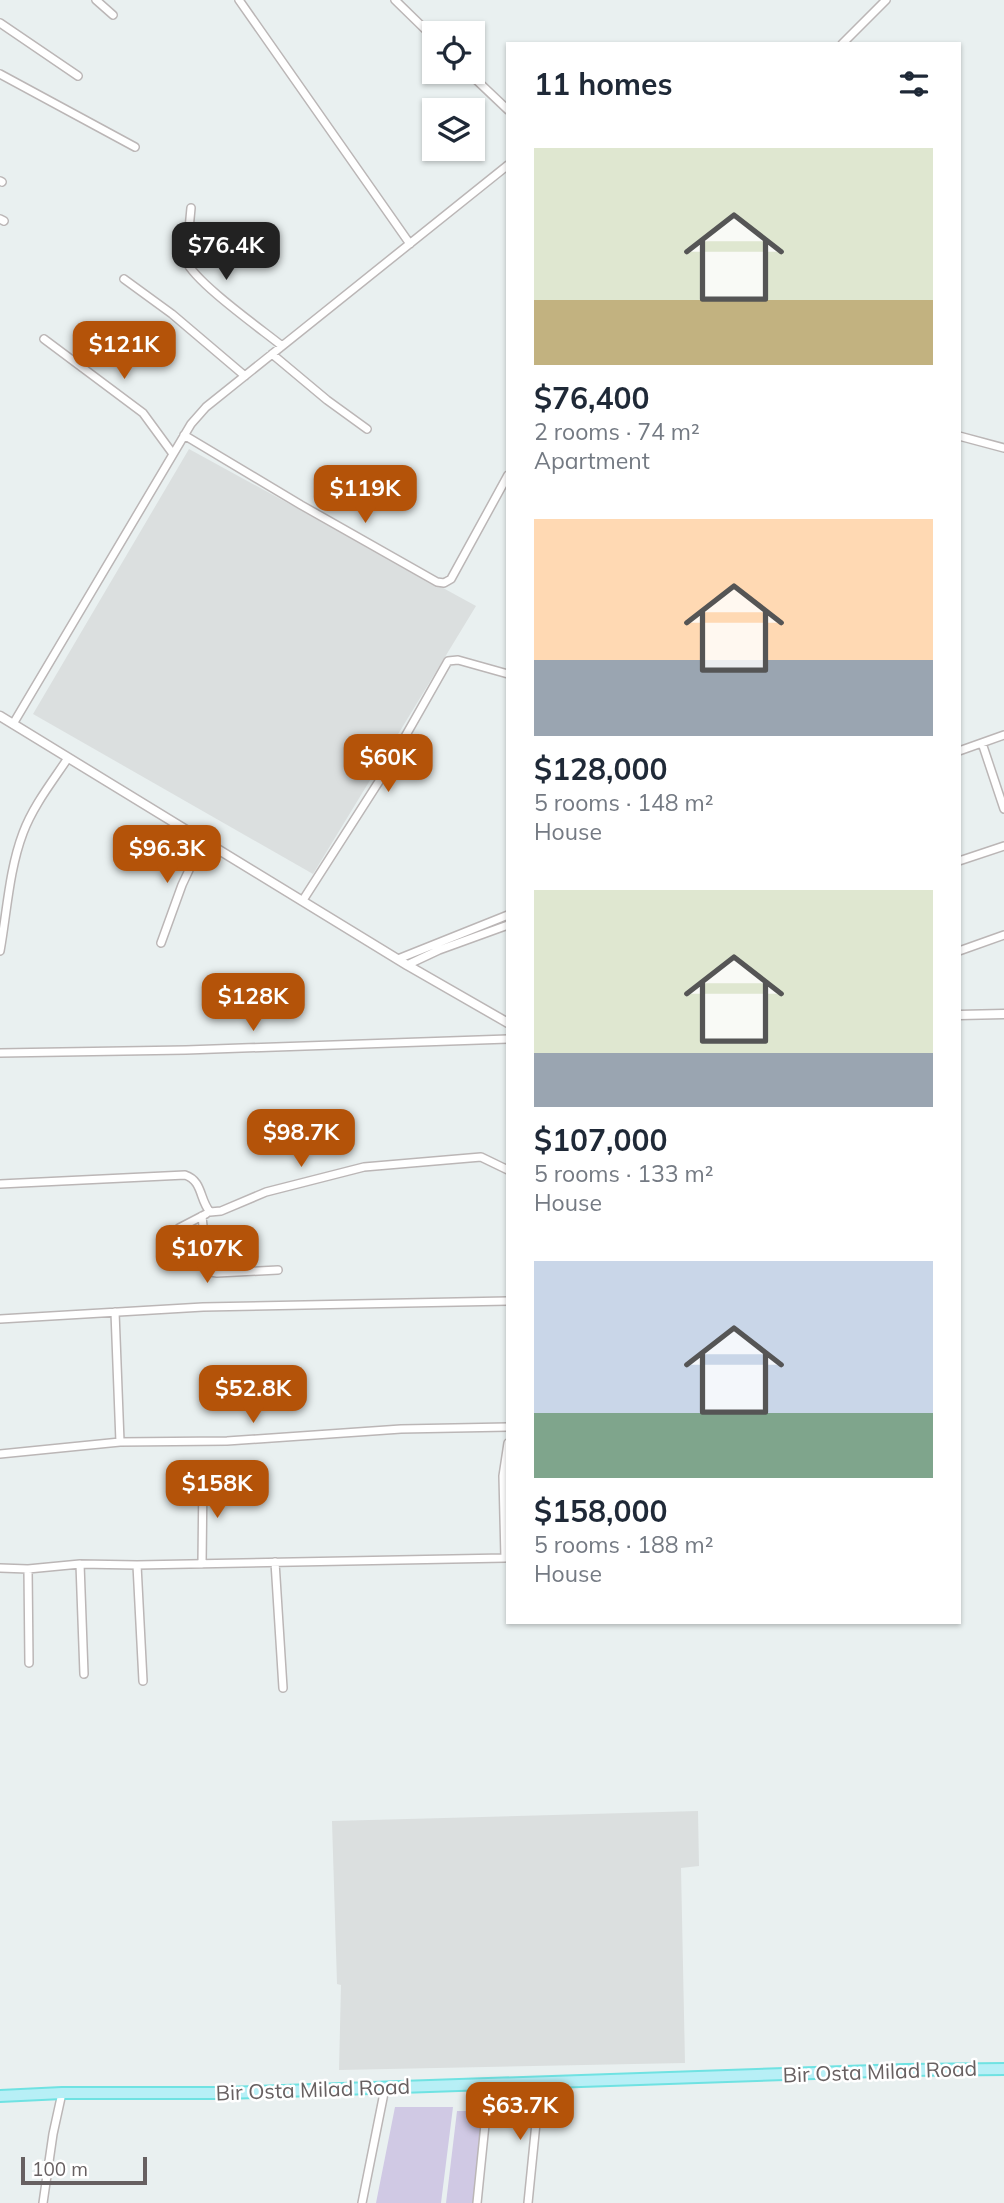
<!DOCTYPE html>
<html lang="en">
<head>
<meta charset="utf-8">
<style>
  :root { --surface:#fff; --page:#f6f6f7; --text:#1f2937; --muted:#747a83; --accent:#b45309 }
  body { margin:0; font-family:Mulish,sans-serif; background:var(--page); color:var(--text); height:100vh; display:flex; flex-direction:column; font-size:26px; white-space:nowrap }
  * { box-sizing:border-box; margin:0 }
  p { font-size:23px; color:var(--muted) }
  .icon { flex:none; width:38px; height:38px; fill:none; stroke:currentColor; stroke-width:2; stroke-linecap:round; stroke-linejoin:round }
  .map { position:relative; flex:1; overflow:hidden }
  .side { position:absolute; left:506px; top:42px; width:455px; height:1582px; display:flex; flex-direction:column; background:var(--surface); border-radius:0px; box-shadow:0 2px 5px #0004 }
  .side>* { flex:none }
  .tools { position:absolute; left:422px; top:21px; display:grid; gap:14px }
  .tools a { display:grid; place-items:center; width:63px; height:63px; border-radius:0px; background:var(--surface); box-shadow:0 2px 5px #0004; font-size:35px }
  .scale { position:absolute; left:21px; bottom:18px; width:126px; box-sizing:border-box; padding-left:7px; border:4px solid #676061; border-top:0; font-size:19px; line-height:24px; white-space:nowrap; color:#676061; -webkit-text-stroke:5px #fff; paint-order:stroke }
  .price { position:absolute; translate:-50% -60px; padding:0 16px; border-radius:14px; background:var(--accent); color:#fff; font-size:23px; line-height:46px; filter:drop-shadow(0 2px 4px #0008) }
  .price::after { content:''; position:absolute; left:50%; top:42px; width:21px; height:16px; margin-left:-10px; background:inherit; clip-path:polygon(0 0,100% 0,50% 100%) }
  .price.on { background:#222; color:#fff }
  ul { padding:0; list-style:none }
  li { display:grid; align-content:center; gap:14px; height:371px; padding:0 28px }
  li span { display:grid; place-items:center; height:217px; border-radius:0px; color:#555 }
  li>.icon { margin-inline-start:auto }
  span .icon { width:126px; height:126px; fill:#fffc; stroke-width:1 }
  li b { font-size:30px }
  h2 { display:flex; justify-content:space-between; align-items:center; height:84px; padding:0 28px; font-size:30px }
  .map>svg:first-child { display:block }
  .industrial { fill:#dbdfdf }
  .green { fill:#d0c9e4 }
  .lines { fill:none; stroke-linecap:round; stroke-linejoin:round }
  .minor-casing { stroke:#bbb6b6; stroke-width:10 }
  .tertiary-casing { stroke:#bbb6b6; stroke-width:11 }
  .primary-casing { stroke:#6fe2e2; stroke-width:14 }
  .minor { stroke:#fff; stroke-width:7 }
  .tertiary { stroke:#fff; stroke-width:8 }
  .primary { stroke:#b7eff6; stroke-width:10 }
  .labels { text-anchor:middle; stroke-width:5; stroke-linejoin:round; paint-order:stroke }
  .street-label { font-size:21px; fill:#676061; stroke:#fff }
</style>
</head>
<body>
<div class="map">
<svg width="1004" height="2203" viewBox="0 0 1004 2203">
  <rect width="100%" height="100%" fill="#e9f0f0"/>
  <path class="industrial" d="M189,449l287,157 -163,268 -280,-160z
    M698,1811l1,55 -18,2 4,195 -346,7 2,-85 -4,-1 -5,-163z"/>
  <path class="green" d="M395,2107h58l-12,96h-65z
    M457,2111h28l-10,92h-29z"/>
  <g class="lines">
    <g class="minor-casing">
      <path id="minor" d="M96,0l17,15
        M239,0l171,244
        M395,0l39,38
        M0,23l78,53
        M842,44l44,-44
        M468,72l40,38
        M0,74l135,73
        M0,181l2,1
        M191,208l-5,53c10,22 75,68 96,85
        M0,219l4,2
        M124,279l48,35 73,62
        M44,339l99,74 30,41
        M272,354l55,46 40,29
        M184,435l117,70 136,77 7,1 7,-4 57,-104
        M959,436l45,12
        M13,724l178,-300 15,-17 302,-242
        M982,743l22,66
        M959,751l45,-16
        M959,861l45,-15
        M303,900l82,-128 63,-111 10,-1 50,14
        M161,943l21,-58 21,-45
        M0,951c7,-39 9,-81 23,-118 10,-27 29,-51 45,-75
        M959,951l45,-16
        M398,959l110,-44
        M407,965l32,-15 69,-25
        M0,1053l186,-3 322,-11
        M0,1184l185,-9c18,6 14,24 25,37l11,-1 45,-19 98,-25 117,-10 27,13
        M202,1216l5,50 3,6 7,1 61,-3
        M179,1228l27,-14
        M115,1312l5,130
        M0,1319l203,-12 305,-6
        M0,1454l120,-12 107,-1 174,-12 107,-2
        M275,1562l8,126
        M80,1564l4,110
        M202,1564l1,-89
        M137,1565l6,116
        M0,1568l28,1 52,-5 57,1 368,-7 -2,-82 5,-33
        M28,1569l1,94
        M43,2203l10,-69 9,-41
        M362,2203l23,-115
        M477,2203l12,-118
        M528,2203l12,-120"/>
    </g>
    <g class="tertiary-casing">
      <path id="tertiary" d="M0,716l407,249 101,58
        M959,1015l45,-1"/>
    </g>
    <g class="primary-casing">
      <path id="primary" d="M0,2096l62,-3h163l680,-23 99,-1"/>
    </g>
    <use href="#minor" class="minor"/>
    <use href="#tertiary" class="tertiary"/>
    <use href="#primary" class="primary"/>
  </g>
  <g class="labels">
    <g class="street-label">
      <text transform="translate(880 2072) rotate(-2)" y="7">Bir Osta Milad Road</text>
      <text transform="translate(313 2090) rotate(-2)" y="7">Bir Osta Milad Road</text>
    </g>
  </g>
</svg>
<div class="tools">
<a><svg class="icon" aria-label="locate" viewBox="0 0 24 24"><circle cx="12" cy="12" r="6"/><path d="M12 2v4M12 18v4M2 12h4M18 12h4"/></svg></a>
<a><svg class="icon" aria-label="layers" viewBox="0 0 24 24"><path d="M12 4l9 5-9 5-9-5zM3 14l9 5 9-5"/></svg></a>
</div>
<div class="scale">100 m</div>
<b class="price on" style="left:226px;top:282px">$76.4K</b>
<b class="price" style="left:124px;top:381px">$121K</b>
<b class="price" style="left:365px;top:525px">$119K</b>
<b class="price" style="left:388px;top:794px">$60K</b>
<b class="price" style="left:167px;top:885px">$96.3K</b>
<b class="price" style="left:253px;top:1033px">$128K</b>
<b class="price" style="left:301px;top:1169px">$98.7K</b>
<b class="price" style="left:207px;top:1285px">$107K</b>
<b class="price" style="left:253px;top:1425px">$52.8K</b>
<b class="price" style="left:217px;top:1520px">$158K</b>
<b class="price" style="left:520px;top:2142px">$63.7K</b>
<section class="side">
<h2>11 homes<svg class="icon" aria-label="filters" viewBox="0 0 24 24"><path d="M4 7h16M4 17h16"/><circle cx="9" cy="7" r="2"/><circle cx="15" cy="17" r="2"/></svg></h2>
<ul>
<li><span style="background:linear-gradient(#dfe7d0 70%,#c2b280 0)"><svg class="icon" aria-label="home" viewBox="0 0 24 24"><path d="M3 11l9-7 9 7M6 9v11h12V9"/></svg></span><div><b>$76,400</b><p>2 rooms · 74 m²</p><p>Apartment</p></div></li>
<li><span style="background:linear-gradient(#ffd9b3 65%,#9aa5b1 0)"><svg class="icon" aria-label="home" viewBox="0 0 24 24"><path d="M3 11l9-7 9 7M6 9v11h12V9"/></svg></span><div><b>$128,000</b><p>5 rooms · 148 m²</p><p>House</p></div></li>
<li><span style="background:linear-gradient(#dfe7d0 75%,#9aa5b1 0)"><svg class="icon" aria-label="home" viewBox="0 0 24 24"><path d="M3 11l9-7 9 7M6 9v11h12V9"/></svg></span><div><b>$107,000</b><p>5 rooms · 133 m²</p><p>House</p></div></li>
<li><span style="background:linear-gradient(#c9d6e8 70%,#7fa58c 0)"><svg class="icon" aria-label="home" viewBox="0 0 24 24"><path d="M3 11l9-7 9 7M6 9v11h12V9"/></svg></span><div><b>$158,000</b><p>5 rooms · 188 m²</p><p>House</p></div></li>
</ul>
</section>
</div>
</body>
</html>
